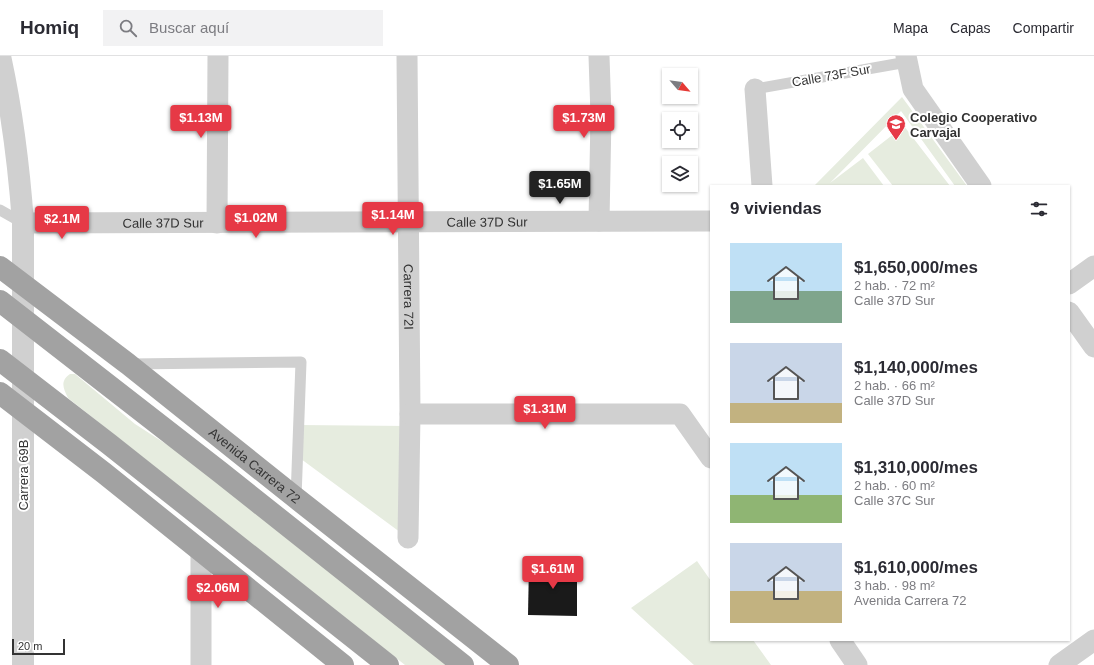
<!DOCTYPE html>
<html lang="es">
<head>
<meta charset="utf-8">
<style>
  :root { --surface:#fff; --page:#f2f2f3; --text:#2b2b33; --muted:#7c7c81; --line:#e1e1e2; --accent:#e63946 }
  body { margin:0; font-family:Arial,sans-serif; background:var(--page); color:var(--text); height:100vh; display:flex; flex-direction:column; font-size:15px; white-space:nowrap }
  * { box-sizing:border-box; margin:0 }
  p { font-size:13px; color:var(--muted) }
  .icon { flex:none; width:22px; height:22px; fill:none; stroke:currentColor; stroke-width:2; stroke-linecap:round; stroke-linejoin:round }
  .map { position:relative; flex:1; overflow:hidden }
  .details { position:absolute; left:710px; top:129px; width:360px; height:456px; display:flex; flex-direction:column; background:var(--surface); border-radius:0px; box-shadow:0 1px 3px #0004 }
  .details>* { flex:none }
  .needle { width:26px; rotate:118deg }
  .fabs { position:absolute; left:662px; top:12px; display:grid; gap:8px }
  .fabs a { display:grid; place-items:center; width:36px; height:36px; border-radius:0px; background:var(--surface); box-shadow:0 1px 3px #0004; font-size:20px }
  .scale { position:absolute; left:12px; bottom:10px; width:53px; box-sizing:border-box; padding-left:4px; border:2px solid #333; border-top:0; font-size:11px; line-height:14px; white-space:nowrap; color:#333; -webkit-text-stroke:3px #fff; paint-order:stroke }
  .price { position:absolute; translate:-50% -34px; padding:0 9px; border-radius:4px; background:var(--accent); color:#fff; font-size:13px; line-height:26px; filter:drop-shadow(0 1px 2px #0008) }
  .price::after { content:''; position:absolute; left:50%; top:24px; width:12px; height:9px; margin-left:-6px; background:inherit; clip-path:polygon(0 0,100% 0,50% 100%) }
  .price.active { background:#222; color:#fff }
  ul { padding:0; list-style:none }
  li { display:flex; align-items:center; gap:12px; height:100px; padding:0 20px }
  li span { display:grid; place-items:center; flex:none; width:112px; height:80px; border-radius:0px; color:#555 }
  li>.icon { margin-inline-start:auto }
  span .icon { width:48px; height:48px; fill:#fffc; stroke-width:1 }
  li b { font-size:17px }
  h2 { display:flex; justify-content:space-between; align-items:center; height:48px; padding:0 20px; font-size:17px }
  header { display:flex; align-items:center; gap:24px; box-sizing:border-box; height:56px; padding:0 20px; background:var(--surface); border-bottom:1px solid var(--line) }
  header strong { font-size:19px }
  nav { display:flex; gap:22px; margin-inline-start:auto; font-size:14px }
  .search { width:280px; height:36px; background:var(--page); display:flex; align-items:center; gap:10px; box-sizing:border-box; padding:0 14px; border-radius:0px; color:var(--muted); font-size:15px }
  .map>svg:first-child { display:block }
  .green { fill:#e6ecdf }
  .building { fill:#1a1a1a }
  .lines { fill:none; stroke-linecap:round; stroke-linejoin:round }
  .service { stroke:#d0d0d0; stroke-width:11 }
  .minor { stroke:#d0d0d0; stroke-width:21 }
  .tertiary { stroke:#d0d0d0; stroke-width:22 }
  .trunk { stroke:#a2a2a2; stroke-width:22 }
  .labels { text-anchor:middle; stroke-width:4; stroke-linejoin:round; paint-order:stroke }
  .street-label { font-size:13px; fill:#333; stroke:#fff }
  .poi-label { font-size:13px; font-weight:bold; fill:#333; stroke:#fff; text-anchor:start }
</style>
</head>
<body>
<header>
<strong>Homiq</strong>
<div class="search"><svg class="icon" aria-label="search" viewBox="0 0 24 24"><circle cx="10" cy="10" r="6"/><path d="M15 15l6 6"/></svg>Buscar aquí</div>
<nav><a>Mapa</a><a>Capas</a><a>Compartir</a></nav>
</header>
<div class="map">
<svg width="1094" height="609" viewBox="0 0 1094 609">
  <rect width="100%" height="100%" fill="#fff"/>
  <path class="green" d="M902,41l65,89h-12l-54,-75 -71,72 33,-25 21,28h-70z
    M904,70l46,60h-57l-25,-32z
    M70,318h5l60,50 76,49 240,192h-46l-337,-267c-5,-10 -8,-17 2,-24z
    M298,369l111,1 -1,112 -111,-82z
    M697,505l14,20v59h42l18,25h-77l-63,-57z"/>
  <path class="building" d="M529,508h48v52l-49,-1z"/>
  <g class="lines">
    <path class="service" d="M755,33l152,-27
      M0,154l23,13
      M130,308l171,-2 -5,136"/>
    <g class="minor">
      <path id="s1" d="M407,0l3,358 -2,124"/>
      <path d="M906,0l7,33 68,97"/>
      <path d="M755,33l7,97"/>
      <path d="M599,165l2,-105 -2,-60"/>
      <path id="s2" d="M23,167l688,-2"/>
      <path d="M217,167l1,-167"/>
      <path d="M1069,228l25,-18"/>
      <path d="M1069,256l25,35"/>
      <path d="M410,358h270l31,44"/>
      <path d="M840,584l17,25"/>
      <path d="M201,609v-113"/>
      <path d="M1059,609l35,-25"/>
    </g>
    <path class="tertiary" d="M0,0c12,55 19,111 23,167v442"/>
    <g class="trunk">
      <path id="s3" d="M0,211l128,97 168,134 212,167"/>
      <path d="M0,245l220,171 243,193"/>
      <path d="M0,304l109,84 279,221"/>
      <path d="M0,337l104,80 239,192"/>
    </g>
  </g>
  <defs>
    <g id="school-pin" transform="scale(1)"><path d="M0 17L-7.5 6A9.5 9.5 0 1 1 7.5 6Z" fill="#e63946" stroke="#fff"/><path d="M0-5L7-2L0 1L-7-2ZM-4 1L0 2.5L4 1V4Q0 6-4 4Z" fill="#fff"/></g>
  </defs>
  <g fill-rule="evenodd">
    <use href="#school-pin" x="896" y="68"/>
  </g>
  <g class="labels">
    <g class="street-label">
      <text transform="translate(831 19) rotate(-10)" y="5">Calle 73F Sur</text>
      <text dy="5" stroke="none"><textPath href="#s2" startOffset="464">Calle 37D Sur</textPath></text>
      <text dy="5" stroke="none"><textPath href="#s2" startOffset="140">Calle 37D Sur</textPath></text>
      <text dy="5" stroke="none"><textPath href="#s1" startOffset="241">Carrera 72I</textPath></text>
      <text dy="5" stroke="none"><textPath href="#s3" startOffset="323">Avenida Carrera 72</textPath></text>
      <text transform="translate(23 419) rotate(-90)" y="5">Carrera 69B</text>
    </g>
    <g class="poi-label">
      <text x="910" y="66">Colegio Cooperativo<tspan x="910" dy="15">Carvajal</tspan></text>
    </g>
  </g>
</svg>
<div class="fabs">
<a><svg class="needle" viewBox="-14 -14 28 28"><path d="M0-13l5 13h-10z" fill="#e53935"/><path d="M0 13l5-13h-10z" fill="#7c7c81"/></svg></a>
<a><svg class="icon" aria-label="locate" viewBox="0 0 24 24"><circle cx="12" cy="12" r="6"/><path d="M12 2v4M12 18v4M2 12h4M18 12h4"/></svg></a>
<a><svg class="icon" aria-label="layers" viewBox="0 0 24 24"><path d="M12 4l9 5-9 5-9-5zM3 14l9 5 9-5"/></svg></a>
</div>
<div class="scale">20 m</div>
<b class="price" style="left:201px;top:83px">$1.13M</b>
<b class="price" style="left:584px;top:83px">$1.73M</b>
<b class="price active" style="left:560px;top:149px">$1.65M</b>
<b class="price" style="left:393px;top:180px">$1.14M</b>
<b class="price" style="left:256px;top:183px">$1.02M</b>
<b class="price" style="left:62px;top:184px">$2.1M</b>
<b class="price" style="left:545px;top:374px">$1.31M</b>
<b class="price" style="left:553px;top:534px">$1.61M</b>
<b class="price" style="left:218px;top:553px">$2.06M</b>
<section class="details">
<h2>9 viviendas<svg class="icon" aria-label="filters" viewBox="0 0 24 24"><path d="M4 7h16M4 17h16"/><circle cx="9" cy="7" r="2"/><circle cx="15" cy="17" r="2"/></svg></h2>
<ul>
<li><span style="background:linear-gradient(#bfe0f5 60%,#7fa58c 0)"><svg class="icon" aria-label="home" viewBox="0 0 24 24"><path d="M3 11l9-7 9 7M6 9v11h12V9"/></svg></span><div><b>$1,650,000/mes</b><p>2 hab. · 72 m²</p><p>Calle 37D Sur</p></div></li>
<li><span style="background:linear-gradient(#c9d6e8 75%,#c2b280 0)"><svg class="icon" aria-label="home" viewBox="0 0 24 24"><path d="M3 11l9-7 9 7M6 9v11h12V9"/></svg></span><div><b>$1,140,000/mes</b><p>2 hab. · 66 m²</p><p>Calle 37D Sur</p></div></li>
<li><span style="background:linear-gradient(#bfe0f5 65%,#8fb573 0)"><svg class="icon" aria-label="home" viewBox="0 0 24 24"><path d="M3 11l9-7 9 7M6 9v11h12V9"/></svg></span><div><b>$1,310,000/mes</b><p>2 hab. · 60 m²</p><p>Calle 37C Sur</p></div></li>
<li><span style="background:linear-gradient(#c9d6e8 60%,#c2b280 0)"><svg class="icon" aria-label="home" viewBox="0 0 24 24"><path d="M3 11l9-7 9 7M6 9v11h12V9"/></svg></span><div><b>$1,610,000/mes</b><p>3 hab. · 98 m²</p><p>Avenida Carrera 72</p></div></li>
</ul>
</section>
</div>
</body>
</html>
